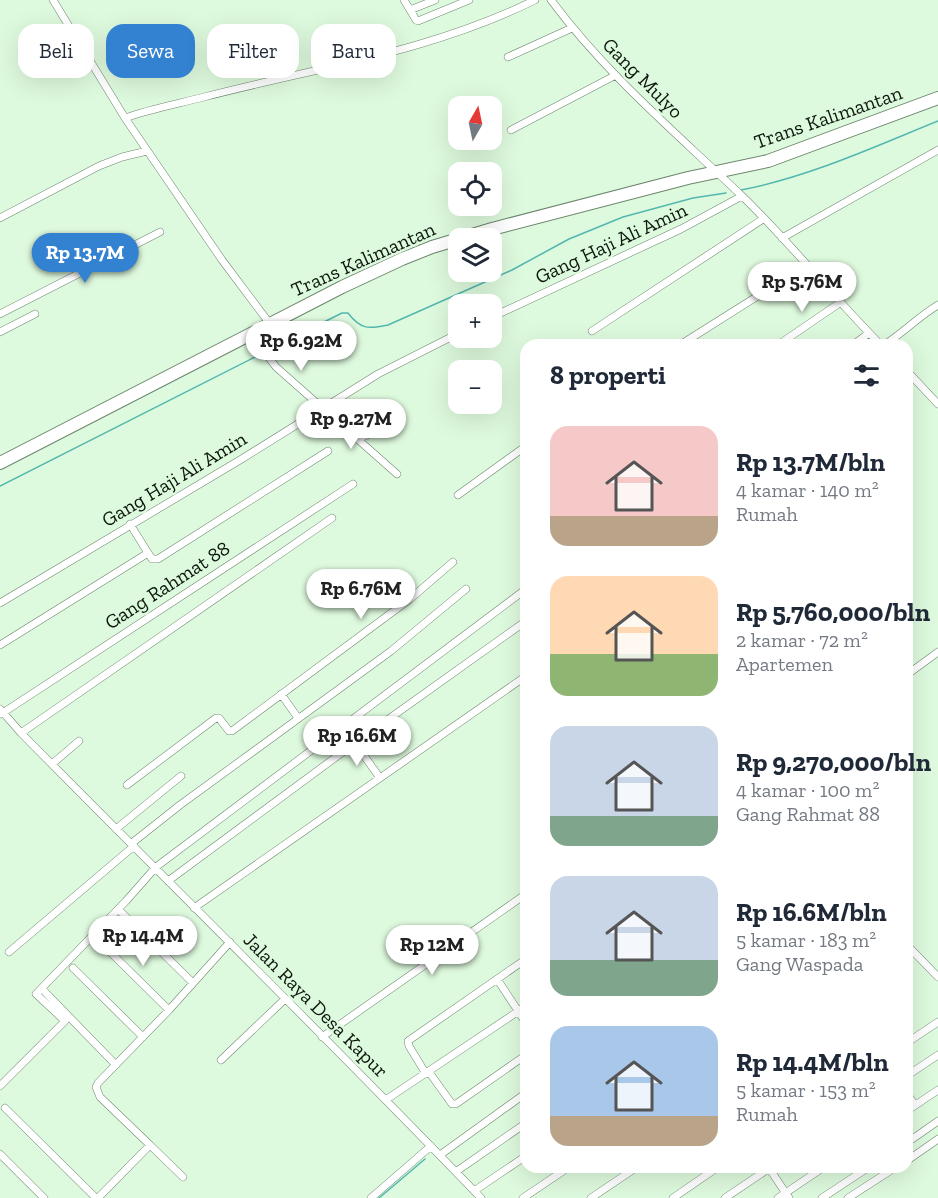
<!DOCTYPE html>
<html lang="id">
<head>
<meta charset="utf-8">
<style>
  :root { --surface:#fff; --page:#f2f2f3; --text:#1f2937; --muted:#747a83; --accent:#3381d1 }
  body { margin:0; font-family:"Zilla Slab",serif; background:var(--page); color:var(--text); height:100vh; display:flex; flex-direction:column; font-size:22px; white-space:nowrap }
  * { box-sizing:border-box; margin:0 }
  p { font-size:20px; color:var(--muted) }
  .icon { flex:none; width:33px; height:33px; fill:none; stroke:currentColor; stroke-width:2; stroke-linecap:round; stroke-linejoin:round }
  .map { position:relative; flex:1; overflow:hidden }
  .side { position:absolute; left:520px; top:339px; width:393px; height:834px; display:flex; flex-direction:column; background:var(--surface); border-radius:18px; box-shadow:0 6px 24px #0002 }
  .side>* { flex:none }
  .banner { position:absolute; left:18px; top:24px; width:412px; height:54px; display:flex; gap:12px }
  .needle { width:39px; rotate:9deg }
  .buttons { position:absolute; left:448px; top:96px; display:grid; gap:12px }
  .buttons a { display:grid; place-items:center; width:54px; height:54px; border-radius:12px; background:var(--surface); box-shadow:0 6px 24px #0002; font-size:30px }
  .price { position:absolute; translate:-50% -51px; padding:0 14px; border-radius:21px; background:#fff; color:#222; font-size:20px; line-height:39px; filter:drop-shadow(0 2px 3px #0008) }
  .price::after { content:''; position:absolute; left:50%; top:36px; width:18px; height:14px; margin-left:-9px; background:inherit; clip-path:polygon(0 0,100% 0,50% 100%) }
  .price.active { background:var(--accent); color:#fff }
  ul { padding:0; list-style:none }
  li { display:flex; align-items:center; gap:18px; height:150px; padding:0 30px }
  li span { display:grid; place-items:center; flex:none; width:168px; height:120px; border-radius:18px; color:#555 }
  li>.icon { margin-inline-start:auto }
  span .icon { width:72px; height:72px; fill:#fffc; stroke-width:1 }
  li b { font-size:26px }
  h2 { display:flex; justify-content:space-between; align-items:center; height:72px; padding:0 30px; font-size:26px }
  .chip { padding:0 21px; border-radius:18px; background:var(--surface); box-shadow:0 6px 24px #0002; font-size:21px; line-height:54px }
  .chip.active { background:var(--accent); color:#fff }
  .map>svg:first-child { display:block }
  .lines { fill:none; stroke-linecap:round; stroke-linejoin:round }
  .stream { stroke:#52b7af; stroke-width:1.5 }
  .street-casing { stroke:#6c866d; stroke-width:8 }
  .highway-casing { stroke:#6c866d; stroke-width:14 }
  .street { stroke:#fff; stroke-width:7 }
  .highway { stroke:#fff; stroke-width:12 }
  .labels { text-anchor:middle; stroke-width:5; stroke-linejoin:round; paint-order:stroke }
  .street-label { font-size:20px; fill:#0c160d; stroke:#defade }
</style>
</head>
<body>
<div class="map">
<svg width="938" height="1198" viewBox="0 0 938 1198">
  <rect width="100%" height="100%" fill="#defade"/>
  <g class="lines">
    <path class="stream" d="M741,190c68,-13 133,-43 197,-69
      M268,350l74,-37h6c13,17 21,16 40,12l124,-55 57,-31 54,-22 70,-19 33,-5
      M0,486l261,-132
      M379,1198l46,-39"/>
    <g class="street-casing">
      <path id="street" d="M53,0l72,118
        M404,0l12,20 2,1 51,-21
        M551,0c56,75 123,131 190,195 49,47 92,102 140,150
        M410,10l25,-10
        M508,57l64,-29
        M511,130l103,-54
        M0,218l99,-52 23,-9 25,-6
        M782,238l156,-88
        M0,314l160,-82
        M492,317l189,-88 61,-33
        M270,324l-48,-64 -97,-142c25,-9 52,-14 79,-21 111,-29 226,-45 331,-97
        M592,331l171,-112
        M0,332l35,-18
        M251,334l25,33 121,107
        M680,345l127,-80
        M778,345l63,-43
        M853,345l16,-12
        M884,345c19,-12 34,-28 54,-40
        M908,372l30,32
        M358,439l37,-17
        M458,495l68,-49
        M130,524l18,29
        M0,603l240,-143 138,-86 81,-41
        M0,645l148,-92 4,6h6l170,-108
        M908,674l30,-22
        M281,694l17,24
        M0,709l21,24c153,155 309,308 460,465
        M1,714l352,-230
        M21,733l311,-215
        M355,743l25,35
        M52,764l27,-23
        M127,785l89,-67h3l10,13h3l178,-132 43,-37
        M116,829l65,-53
        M132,843l48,-38 211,-154 75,-62
        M168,881l187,-138 171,-122
        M194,908l332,-232
        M121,912l72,71
        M100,942l69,68
        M908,946l30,31
        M9,952l125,-106
        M73,968l70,69
        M497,979l29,44
        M45,992l71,73
        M322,1037l204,-143
        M908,1042l30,-20
        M221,1060l64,-61
        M429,1072l23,32h4l70,-49
        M426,1074l-17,-28 -1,-5 118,-82
        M908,1075l30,-20
        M0,1086l65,-65 -29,-27 90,-93 30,-34 370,-278
        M908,1095l7,10
        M387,1099l139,-93
        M5,1108l91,90
        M908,1110l30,-20
        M908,1142l30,-21
        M150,1145l33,32
        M0,1154l44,44
        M440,1155l86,-62
        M908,1160l30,-21
        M769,1168l20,30
        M457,1171l69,-48
        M474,1191l52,-35
        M98,1198l52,-53 -50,-48 -4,-10 2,-4 71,-73 61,-68
        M371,1198l60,-52
        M523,1198l46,-31
        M591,1198l46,-31
        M673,1198l45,-31
        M725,1198l46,-31
        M778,1198l46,-31
        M822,1198l47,-31
        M848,1198l48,-31"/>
    </g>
    <g class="highway-casing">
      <path id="highway" d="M0,463l342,-176 60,-28 30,-12 60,-18 196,-51 80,-17 170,-63"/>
    </g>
    <use href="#street" class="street"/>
    <use href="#highway" class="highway"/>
  </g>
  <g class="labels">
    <g class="street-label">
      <text transform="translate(643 78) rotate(45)" y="7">Gang Mulyo</text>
      <text transform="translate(828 117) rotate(-19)" y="7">Trans Kalimantan</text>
      <text transform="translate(611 243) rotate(-25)" y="7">Gang Haji Ali Amin</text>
      <text transform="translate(363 259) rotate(-24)" y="7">Trans Kalimantan</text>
      <text transform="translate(174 479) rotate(-31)" y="7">Gang Haji Ali Amin</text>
      <text transform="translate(167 585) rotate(-33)" y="7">Gang Rahmat 88</text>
      <text transform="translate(316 1005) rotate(45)" y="7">Jalan Raya Desa Kapur</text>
    </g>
  </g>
</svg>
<div class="buttons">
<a><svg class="needle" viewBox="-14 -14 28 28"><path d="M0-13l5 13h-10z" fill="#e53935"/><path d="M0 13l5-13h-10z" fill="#747a83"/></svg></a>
<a><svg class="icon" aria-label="locate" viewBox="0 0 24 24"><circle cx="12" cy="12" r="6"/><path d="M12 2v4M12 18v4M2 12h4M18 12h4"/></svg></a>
<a><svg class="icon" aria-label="layers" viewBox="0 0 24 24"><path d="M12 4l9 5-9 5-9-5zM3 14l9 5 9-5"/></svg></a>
<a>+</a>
<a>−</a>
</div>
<b class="price active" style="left:85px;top:284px">Rp 13.7M</b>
<b class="price" style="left:802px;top:313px">Rp 5.76M</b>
<b class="price" style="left:301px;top:372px">Rp 6.92M</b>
<b class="price" style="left:351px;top:450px">Rp 9.27M</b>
<b class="price" style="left:361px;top:620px">Rp 6.76M</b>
<b class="price" style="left:357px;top:767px">Rp 16.6M</b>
<b class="price" style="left:143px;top:967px">Rp 14.4M</b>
<b class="price" style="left:432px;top:976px">Rp 12M</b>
<div class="banner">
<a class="chip">Beli</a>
<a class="chip active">Sewa</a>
<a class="chip">Filter</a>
<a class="chip">Baru</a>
</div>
<section class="side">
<h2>8 properti<svg class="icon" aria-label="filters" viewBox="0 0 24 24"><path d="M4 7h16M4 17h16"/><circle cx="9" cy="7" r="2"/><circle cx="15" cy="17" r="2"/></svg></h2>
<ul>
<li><span style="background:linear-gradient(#f6c9c9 75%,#b9a48a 0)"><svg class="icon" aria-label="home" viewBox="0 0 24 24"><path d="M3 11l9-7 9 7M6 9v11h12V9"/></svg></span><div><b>Rp 13.7M/bln</b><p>4 kamar · 140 m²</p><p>Rumah</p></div></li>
<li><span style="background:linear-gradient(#ffd9b3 65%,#8fb573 0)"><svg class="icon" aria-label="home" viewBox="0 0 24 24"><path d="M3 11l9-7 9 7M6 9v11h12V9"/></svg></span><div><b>Rp 5,760,000/bln</b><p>2 kamar · 72 m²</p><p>Apartemen</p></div></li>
<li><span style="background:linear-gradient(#c9d6e8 75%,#7fa58c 0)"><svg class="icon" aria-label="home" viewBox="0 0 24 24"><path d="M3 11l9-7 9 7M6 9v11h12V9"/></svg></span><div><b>Rp 9,270,000/bln</b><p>4 kamar · 100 m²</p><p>Gang Rahmat 88</p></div></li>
<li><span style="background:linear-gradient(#c9d6e8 70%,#7fa58c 0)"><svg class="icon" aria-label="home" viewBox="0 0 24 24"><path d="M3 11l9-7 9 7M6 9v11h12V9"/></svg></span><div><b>Rp 16.6M/bln</b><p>5 kamar · 183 m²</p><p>Gang Waspada</p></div></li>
<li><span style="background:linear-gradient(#a9c7e8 75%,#b9a48a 0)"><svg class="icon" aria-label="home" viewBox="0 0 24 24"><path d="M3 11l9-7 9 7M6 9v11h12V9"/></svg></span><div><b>Rp 14.4M/bln</b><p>5 kamar · 153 m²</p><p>Rumah</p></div></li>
</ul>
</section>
</div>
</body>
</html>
